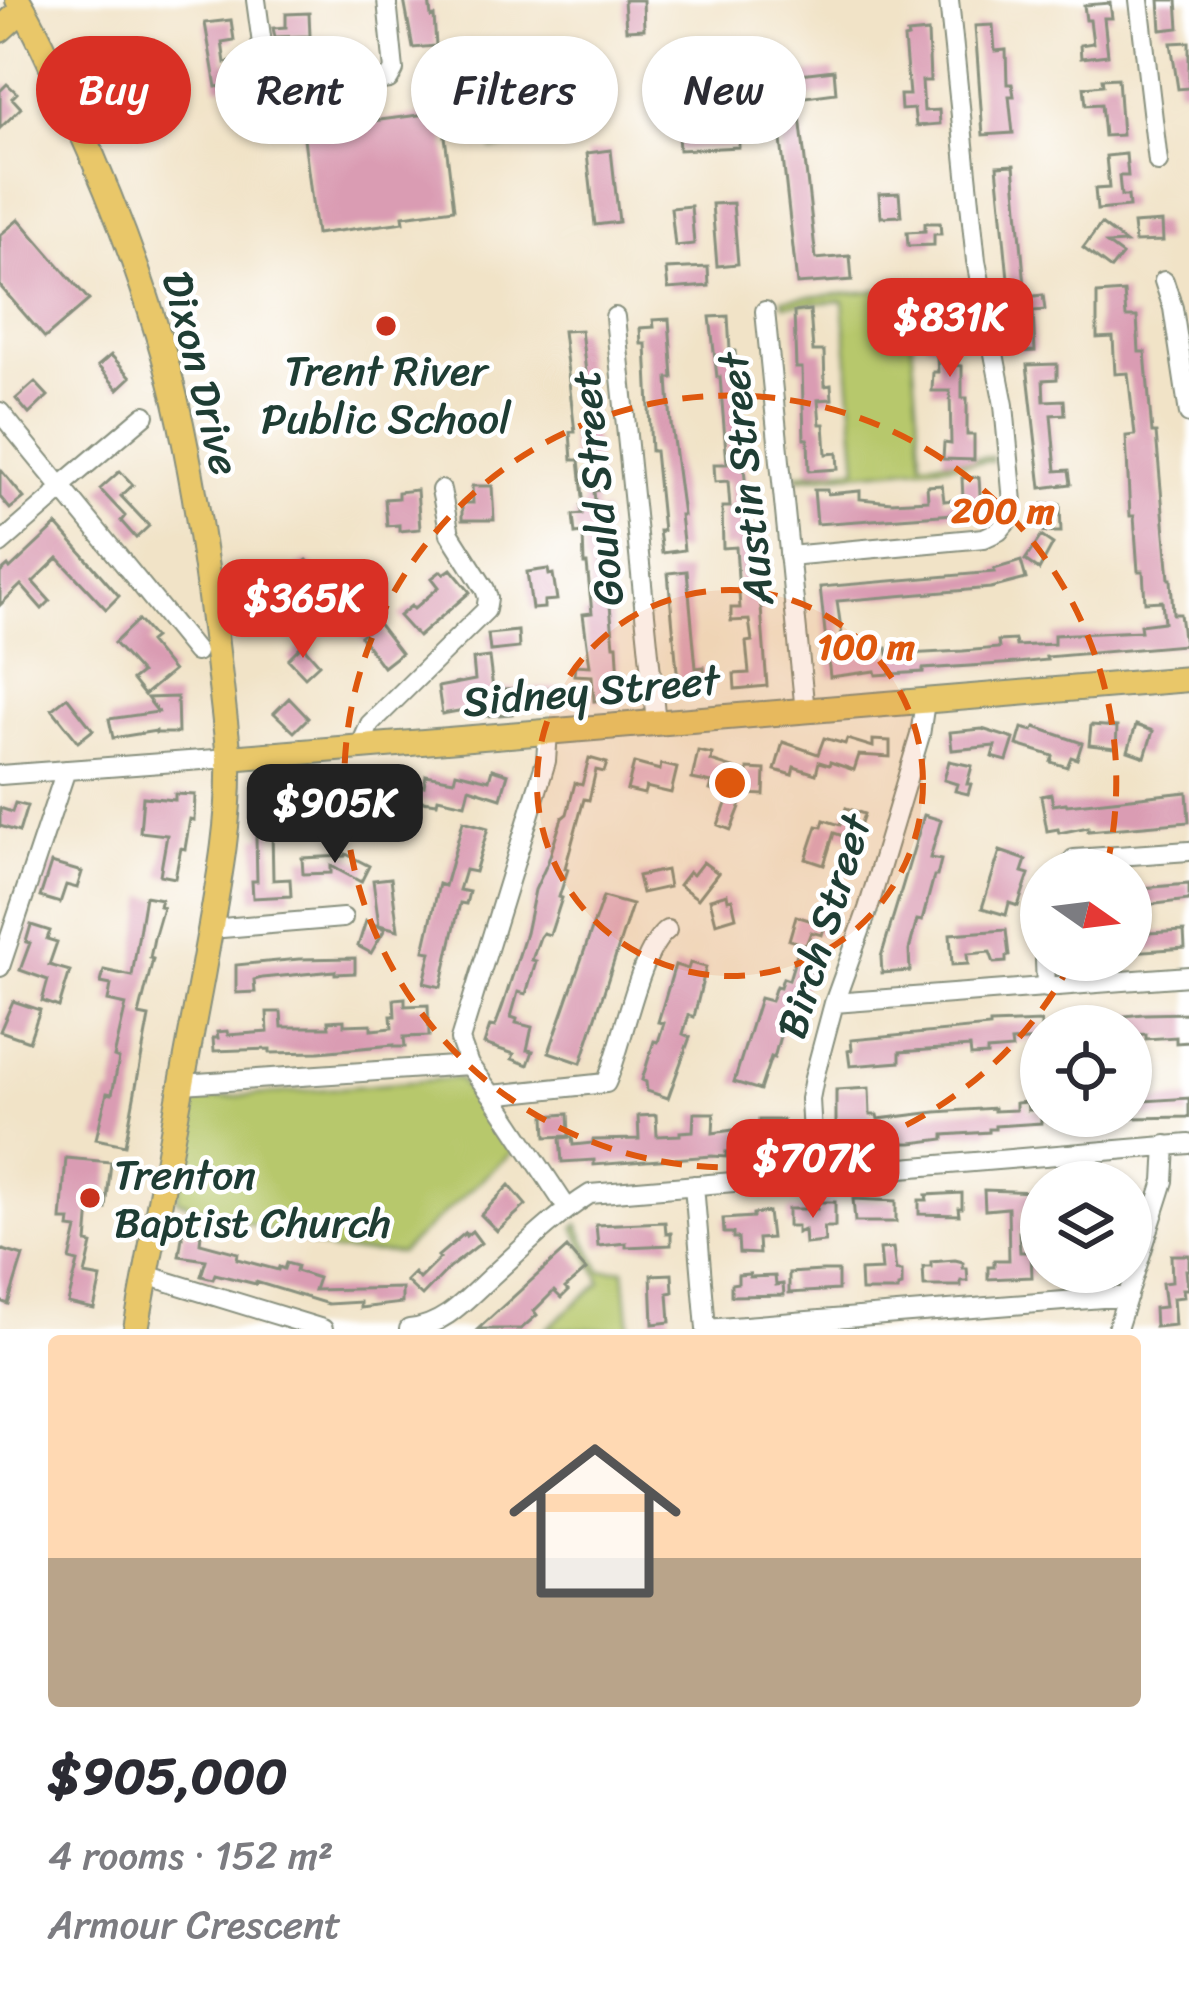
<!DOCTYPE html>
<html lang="en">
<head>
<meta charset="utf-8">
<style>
  :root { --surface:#fff; --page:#f7f7f7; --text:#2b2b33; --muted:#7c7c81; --accent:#d93025 }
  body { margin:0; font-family:Sriracha,sans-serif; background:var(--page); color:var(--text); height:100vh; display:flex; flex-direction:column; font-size:45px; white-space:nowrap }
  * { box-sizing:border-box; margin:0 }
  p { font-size:39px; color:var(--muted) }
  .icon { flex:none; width:66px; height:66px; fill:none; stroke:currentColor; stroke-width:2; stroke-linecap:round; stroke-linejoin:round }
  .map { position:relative; height:1329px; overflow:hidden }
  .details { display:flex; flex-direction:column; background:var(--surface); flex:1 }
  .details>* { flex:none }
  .guide { position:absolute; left:36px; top:36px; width:1119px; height:108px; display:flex; gap:24px }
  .needle { width:78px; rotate:104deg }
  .fabs { position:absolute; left:1020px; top:849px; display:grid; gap:24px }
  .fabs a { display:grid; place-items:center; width:132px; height:132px; border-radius:50%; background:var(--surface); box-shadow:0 3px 9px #0004; font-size:60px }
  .price { position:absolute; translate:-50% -102px; padding:0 27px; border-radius:24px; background:var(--accent); color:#fff; font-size:39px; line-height:78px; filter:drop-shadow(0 3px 6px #0008) }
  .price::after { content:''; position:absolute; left:50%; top:72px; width:36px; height:27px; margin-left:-18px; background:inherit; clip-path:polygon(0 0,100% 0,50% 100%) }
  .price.current { background:#222; color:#fff }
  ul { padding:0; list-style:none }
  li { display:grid; align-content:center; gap:24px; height:636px; padding:0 48px }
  li span { display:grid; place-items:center; height:372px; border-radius:12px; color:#555 }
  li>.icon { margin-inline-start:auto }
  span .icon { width:216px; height:216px; fill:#fffc; stroke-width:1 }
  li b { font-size:51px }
  .pill { padding:0 42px; border-radius:54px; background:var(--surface); box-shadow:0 3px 9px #0004; font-size:42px; line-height:108px }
  .pill.current { background:var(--accent); color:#fff }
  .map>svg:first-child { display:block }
  .green { fill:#b7c86c; stroke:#6b8250; stroke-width:3 }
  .building { fill:#da9cb3 }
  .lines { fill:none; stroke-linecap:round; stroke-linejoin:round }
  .minor-casing { stroke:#88907e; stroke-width:22 }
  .major-casing { stroke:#88907e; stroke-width:28 }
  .minor { stroke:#fff; stroke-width:18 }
  .major { stroke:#e9c769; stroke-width:24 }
  .ring { fill:none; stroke:#de580e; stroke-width:6; stroke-dasharray:21 15 }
  .poi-dot { fill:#c8321e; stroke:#fff; stroke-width:4.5 }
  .labels { text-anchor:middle; stroke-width:9; stroke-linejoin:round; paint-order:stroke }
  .poi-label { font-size:42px; fill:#1f3d34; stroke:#fff }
  .street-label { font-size:42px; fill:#1f3d34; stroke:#fff }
  .centre { fill:#de580e; stroke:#fff; stroke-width:6 }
  .ring-label { font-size:36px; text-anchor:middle; font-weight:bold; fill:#de580e; stroke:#fff; stroke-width:9; stroke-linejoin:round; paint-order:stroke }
</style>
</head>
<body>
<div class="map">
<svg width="1189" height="1329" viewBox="0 0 1189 1329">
  <rect width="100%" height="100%" fill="#fff"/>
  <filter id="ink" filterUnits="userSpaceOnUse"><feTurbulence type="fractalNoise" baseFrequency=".00833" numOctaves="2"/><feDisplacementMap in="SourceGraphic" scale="24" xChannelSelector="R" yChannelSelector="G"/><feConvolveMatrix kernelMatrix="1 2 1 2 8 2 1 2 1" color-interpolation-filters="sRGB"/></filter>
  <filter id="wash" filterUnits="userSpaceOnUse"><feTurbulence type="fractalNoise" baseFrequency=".004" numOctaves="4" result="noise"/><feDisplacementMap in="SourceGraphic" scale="48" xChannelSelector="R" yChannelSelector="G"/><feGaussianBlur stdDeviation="2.7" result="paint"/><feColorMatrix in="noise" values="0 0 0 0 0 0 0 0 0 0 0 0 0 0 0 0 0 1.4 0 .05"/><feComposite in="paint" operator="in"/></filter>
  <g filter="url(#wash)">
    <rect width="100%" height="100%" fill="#f1e3c7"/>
    <path class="green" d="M535,112l4,31 -46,6 -4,-30z
      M961,283v6l-53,6 14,167 70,-5v4l-194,17v-4l59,-6 -14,-167 -59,4 -1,-6z
      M458,1078l55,73 -113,102 -68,-2 -155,-51 18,-100z
      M578,1224l23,47 23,-2 6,60h-84l55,-47 -27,-55z"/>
    <g id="blocks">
      <path class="building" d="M404,0h25l2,17 3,-1 2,30 -23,2z
        M624,0h19l1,29 -18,1z
        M1159,0h18l2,28 -18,2z
        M1110,3l2,15h-8l4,37 -27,3 -1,-13 13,-2 -3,-23h-4l-2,-15z
        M309,13l1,23 -35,1 -2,-9 13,-1v-13z
        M231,20l3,20 -12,2 3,21 9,-2 3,16 -3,1v6l-18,3 -11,-64z
        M993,25l2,26 11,-1 1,34h5l2,12h-5l4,37 -30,2 -8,-109z
        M928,32l2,49h-8l2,30 15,-1 1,14 -24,2 -2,-17 -13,1 -1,-15h9l-5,-56 4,-1 -1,-4z
        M729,42l1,20 -61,5 -1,-20z
        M1189,42v46l-11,1 -7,-46z
        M834,70l2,23 -38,5 18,161 34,-3 2,24 -55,4 -23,-207z
        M1118,78l4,57 -18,1 -3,-32 -15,1 -2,-18 19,-2 -1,-6z
        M7,84l10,9 -5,5 9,10 -21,20v-37z
        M736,84l3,63 -60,3 -4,-60z
        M442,112l12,97 -51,7 1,6 -88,12 -13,-104z
        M611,150l8,72 -24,3 -8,-72z
        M1126,154l2,22h-9l2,20h7l1,11 -32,3 -2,-21 14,-1 -3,-32z
        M1014,165l12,132 17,-2 2,15 -12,1 2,40 -16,1 -2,-33h-5l-15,-153z
        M899,193l2,23 -20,1 -2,-23z
        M733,203l5,61 -21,2 -5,-62z
        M691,206l3,38 -19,2 -4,-38z
        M19,219l70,81 -44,38 -45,-52v-51z
        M1162,222l1,19 -28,1 -2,-18z
        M925,223h15l1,11h-7v11l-26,1 -1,-14 18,-1z
        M1101,224l25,19 -19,1 15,11 -11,14 -28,-21z
        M708,267l1,19 -41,3 -2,-20z
        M1124,292l2,25h11l2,35h6l7,81h4l13,146h2l2,35h7l4,31 -138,12 1,3 -30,3 -94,6v3l-47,3 -1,-4 -45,6 -10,-90 175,-15 -1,-3 27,-8 5,18 -35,9 -154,13 8,55 29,-2v-6h13l1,7 75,-4 36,-3 -1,-7 17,-1 1,6 38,-2v-9l87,-4 -1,-6 24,-3 -2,-21 -17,1 -2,-31h-5l-4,-55h-4l-4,-80 9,-1 -7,-62 -13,1 -2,-37 -16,1v-44z
        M950,300l6,40 -5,1 2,24 9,1v32h5v37h7v25l-31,-1 1,-16 7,1 -1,-53h-18l1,-19h5l-2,-28h-10l-1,-34 12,-1 -1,-7z
        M810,310l3,41h11l1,35 6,-1 1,14 -14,1 2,24h4l2,30 11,-1 1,16 -29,2 -1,-32h-4l-2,-71h-6l-2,-56z
        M728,316l2,35h5l14,179 7,65h4l7,91 -32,3 -1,-15 15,-1 -3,-31 6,-1 -3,-21 -18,1v-13h9l-4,-61 -13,1 -1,-41h8l-2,-26 -13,1 -1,-18h13l-7,-87h-3l-7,-60z
        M669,319l4,59h-5l3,46 12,91h-3l4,35 -22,3 -3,-22h4l-8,-80h-4l-5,-107h-5l-1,-16 14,-1 -1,-7z
        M581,330l19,160 -6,1 2,21 9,-1 2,20 -4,1 1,20h-5l1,25 7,-1 7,69h3l3,53 -26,3 -2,-25 -18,-1 1,-10 15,1 -7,-52 9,-1 -5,-49h-3l-1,-31 -8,1 -2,-19 9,-1 -1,-8h3l-5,-46h-7l-2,-28h5l-12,-101z
        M111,355l20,22 -13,12 -20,-23z
        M1057,364v15l-14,1 1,21 20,-1 1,14 -14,1 5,56 13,-1 2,14 -30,4 -14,-123z
        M35,382l13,14 -19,18 -13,-15z
        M0,469l24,29 -14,11 -10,-12z
        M120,471l13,14 -12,11 28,30 -13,12 -15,-17 4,-5 -25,-27z
        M979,477l2,35 -164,12 -3,-34h13l1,4 32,-3v8l32,3 36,-2 -1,-14 15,-1 2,16 19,-2 -1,-21z
        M472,486h20l2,34h-32v-17h11z
        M417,490l3,39 -21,2v-6l-12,1 -2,-27 13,-1v-6z
        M1043,504h17l1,28h-17z
        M57,525l62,71 -13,13 -48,-51 -25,24 17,19 -8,8 -21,-24 -21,20v-32l8,-7 2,3z
        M1041,536l12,8 -14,26 -14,-10z
        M307,560l19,22 -46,35 -19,-22z
        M451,569l19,23 -52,45 -19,-21 12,-10 3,3 25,-22 -7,-9 9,-7 3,3z
        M548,569l1,6 4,-1 4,26 -13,1v7l-12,1 -5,-37z
        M687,571l9,97 8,-1 2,24 -27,2 -11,-120z
        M138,620l16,18 -5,4 24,29 -29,24 -12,-15 9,-7 -27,-30z
        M377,622l24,31 -18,14 -23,-31z
        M518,631l1,17 -29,3 -2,-17z
        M302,645l17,19 -14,13 -17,-18z
        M489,657l4,32 73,-1 1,18 -56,2 1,6 -36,3 -1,-9 -33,6 -4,-27 37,-7 -2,-21z
        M67,697l26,33 -15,12 -26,-33z
        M177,697l1,36h-22v-2l-43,7 -4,-19 49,-7 -11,-14z
        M289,698l19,20 -14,14 -20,-19z
        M1091,725l26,2 -1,21 -27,-3z
        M1136,725l17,6 -8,26 -17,-6z
        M1035,727l47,16 -5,16 -6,-2 -4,10 -16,-5 2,-6 -36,-11 5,-17 11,3z
        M982,729l32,10 -7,22 -15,-4 3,-11 -43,4 -2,-18z
        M824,738l21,6 2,-5 26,8v-7l17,1v16l-31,-2 -5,15 -24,-8 -1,3 -10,-3 -3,12 -22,-7 -2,8 -17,-5 8,-28 35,12z
        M698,751l14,3 -1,7 37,12v-4l17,1 -1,25 -19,-1 -14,36 -13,-5 11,-29 -19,-6 2,-7 -20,-4z
        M589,758l18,5 -3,9 -8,-2 -7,30 -5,-1 -19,69 3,1 -9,28 3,1 -12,37 -7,-2 -3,4 -8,23 4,1 -10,33 -8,-2 -7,25 6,2 -1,4 16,4 -5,23 6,1 -5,14 -16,-6 2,-5 -30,-10 6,-18 5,1 8,-22 23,-72 9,-43 13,-28 14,-44 5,-4 8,-31 7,2z
        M949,761l23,5 -5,18h4l-3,10 -13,-3 2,-7 -13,-4z
        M634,763l26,7 1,-6 16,4 -6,25 -25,-6 -2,7 -17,-4z
        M492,769l16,5 -7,24 -32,-10 -4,16 -27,-6 -1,5 -22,-3 -2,8 -41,-11v4l-55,-1 -37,4 2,25 -10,1 1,50 17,-1 1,17 -38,2 -1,-17h5l-1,-44 7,-1 -1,-43 61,-8 34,-1 -1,-5 39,-2 29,9 2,-11 28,5 2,-8 33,8z
        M1187,792l2,30 -101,9v-4l-29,6 -1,-4 -11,2 -6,-35 10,-2 2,11 13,-2 1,2z
        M175,794l20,1 -1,25 -4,-1 -5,30 -4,-1 -6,30 -15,-3 7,-40 -27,-3 3,-35 32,3z
        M15,803l12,3 -8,26 -19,-6v-18l12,4z
        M846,808l18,6 -9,26 -21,-7 -10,32 -18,-6 11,-33 5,1 2,-7 16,5z
        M924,815l17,5 -11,38 11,2 -4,16h-3l-12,45 -5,-1 -8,30 1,21 -28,2 -1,-16z
        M463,821l25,7 -13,44 -10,-2 -6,20 10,2 -3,12 -6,-1 -19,84 -17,-4 7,-31 -7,-1 15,-67 6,2z
        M1000,851l26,9 -4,12 7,2 -11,32 -9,-3 -3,12 -24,-7z
        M346,854l23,12 -8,16 -30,-16v7l-28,1 -1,-16 43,-2z
        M703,862l15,11 -20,26 -19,-14 10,-13 4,3z
        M51,863l31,9 -5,16 -11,-3 -6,18 -20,-6z
        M666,870l3,17 -27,6 -4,-17z
        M391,878l7,52 -19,-5 -6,-45z
        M1189,884v16l-58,7v-18z
        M727,894l1,6 4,-1 4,18 -20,6 -6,-24z
        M145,896l16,3 -2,7 4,1 -9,31 -4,20 3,1 -14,56 10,2 -24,128 -29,-6 11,-46 5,1 7,-35 -5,-2 12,-52 -18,-4 3,-16 -10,-2 3,-13 28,6z
        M603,897l29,8 -51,158 -32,-11z
        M796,916l29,9 -3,10 -11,-3 -5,13 -17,-5z
        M366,921l19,8 -14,24 -13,-7z
        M31,925l19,6 -3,8 10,3 -8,23 21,6 -11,36 -17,-6 6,-21 -28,-10 10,-27 -4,-1z
        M1006,930l3,26 -3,1v5l-12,1 -4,-11 -23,2 1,10 -16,1 -2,-31z
        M1184,931l1,17 -54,4v-18z
        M798,950l17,5 -17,51 -9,-3 -15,55 -3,-1 -11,33 -26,-8 26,-84 11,3 5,-15 4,1 3,-9 6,2z
        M355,958v15l-20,1v-3l-73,7 -8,2 1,12 -19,1v-28l63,-6z
        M690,963l16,4 -12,50 -5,-2 -6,19 7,3 -22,61 -21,-7 -1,-9 -4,-2 12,-39 4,1 6,-19 -6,-1 17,-57 13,4z
        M405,998v8l23,-1 1,31 -25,1 1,10h-11v-2l-75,7 -49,1v-4l-56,2 -1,-13h5l-1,-6 10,-1 1,4 40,-3 -1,-20h14l1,15h47l-1,-6 16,-1v5l27,-1v6l21,-2 -1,-12h4l-1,-17z
        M13,1001l27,9 -11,31 -29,-10z
        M1189,1013v29l-13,1v-6l-30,2v-5l-15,1v-9h-25v-8l37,-4z
        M1041,1022v18l-30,2 1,7 -25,2v4l-16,1 -1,-9 -43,3 -27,2v10l-50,4 -2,-15 4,-1 -1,-10 139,-13v-3z
        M869,1088l1,27h7l1,4 58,-7 58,-4v3l22,-1v-7l11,-1 1,8h13v13l-46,3v3h-6v3l-45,3v4l-32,4h-16l-1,-3 -59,3v-53z
        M1131,1098h14v3l44,-3v19l-58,1z
        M694,1113h20l-1,20 46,-7v-6h24v25l-28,1v5l-29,1v5l-14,-1 -118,9v-5l-32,2 -2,-24 12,-1 1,8 20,-2v-3l46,-1 -1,-23 18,-1 1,21 23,-1v-3l13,-1z
        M568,1114l1,22 -23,1 -1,-21z
        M66,1158l45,4 -5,47 -16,-2 -3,36 5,1 -7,31 16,3 -7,31 -26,-6 10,-41 -8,-2 7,-31 -8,-1 1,-8h-9z
        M509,1185l17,20 -29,26 -16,-16z
        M984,1190l51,2 1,13 -11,1v6h-4l1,20h-3l1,20h11l1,25 -44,2v-12h6v-7h15l-1,-52 -23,2z
        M962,1193v15h-4l1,7 -40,-1v-14h8l-1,-5z
        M853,1199l43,2v21h-41z
        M817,1202h18v25h-11l1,15 -20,2 -1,-14 -7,3v-7h-9v-17h29z
        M768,1212l3,26 -13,1 1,15 -20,-1 -1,-15h-5v-5h-9l-1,-14 30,-2v-3z
        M665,1222l1,11h5v12l-45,2v-4l-28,3 -2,-21z
        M183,1231l18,3 -1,9 38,10 -1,6 41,11 1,-3 5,2 2,-6 11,3 -1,5 22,7 -4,12 88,-2v15l-42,5v-6l-32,2 -72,-22v2l-41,-10 -2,5 -12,-3 5,-16 -27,-4z
        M472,1231l9,12 -32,25 -27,28 -16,-15 8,-8 5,6 21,-21 -2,-2 27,-23 1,3z
        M567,1248l19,22 -21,18 3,3 -7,7 -7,-7 -20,20 3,4 -16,14h-43z
        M893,1248l3,23h6v15l-4,1v4h-37l-1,-20 22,-1 -2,-21z
        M0,1249l23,7 -15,48 -8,-3z
        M1171,1255h18v15h-3l2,19h-5l1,8 -11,1 2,27 -20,2 -1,-19 11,-1 -3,-24 10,-1z
        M955,1260l8,2v6h4l1,13h-7v5h-37l-1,-19h8v-5z
        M822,1271h16v19l-49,3v-20z
        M672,1274l1,18 -5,1 2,29 -17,2 -2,-49z
        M750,1274v3l25,-1 1,9 7,-1 1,11 -53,1v-12l7,-1v-8z"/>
    </g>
  </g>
  <g filter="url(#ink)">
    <use href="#blocks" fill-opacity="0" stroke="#88907e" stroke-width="3"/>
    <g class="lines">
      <g class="minor-casing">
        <path id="minor" d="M256,0l13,95 120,-16 5,-9 -7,-70
          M1139,0l19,162
          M1164,281l9,27 16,106
          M765,311l40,401
          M615,317l41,406
          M0,412l196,240
          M0,544l54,-47 7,-11 84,-71
          M789,556l195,-18 15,-7 10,-12 4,-17 -9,-97 -28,-144 -27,-261
          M548,732l-2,29 -86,279 9,25 23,30 75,113
          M360,747l10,-23 116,-114 2,-12 -3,-9 -35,-55 -9,-44
          M0,775l229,-17
          M1070,870l4,-11 115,-8
          M210,929l133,-11
          M1045,960l1,28
          M0,967l66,-197
          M834,1003l355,-27
          M182,1084l287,-19
          M492,1095l114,-12c17,-37 32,-131 61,-153
          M814,1173l-4,-74 4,-21 20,-75 34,-94 52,-174 5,-33
          M694,1185l12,144
          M146,1275l177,54
          M409,1329c36,-3 60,-33 86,-56 31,-28 60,-57 95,-79l599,-50
          M706,1329l422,-33
          M1117,1329l47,-148 2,-36"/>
      </g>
      <g class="major-casing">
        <path id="major" d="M18,0c22,36 38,76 56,115 45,99 84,202 107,309 23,110 36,223 48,334 2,73 -15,147 -27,218 -21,118 -45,235 -66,353
          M0,30l23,-21
          M229,758l960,-79"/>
      </g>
      <use href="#minor" class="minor"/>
      <use href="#major" class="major"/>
    </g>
  </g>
  <circle cx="730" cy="783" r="193" fill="#de580e" fill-opacity=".12"/>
  <g class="ring">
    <circle cx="730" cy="783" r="193"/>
    <path d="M1072 961A386 386 0 1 1 1106 870"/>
  </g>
  <g class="poi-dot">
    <circle cx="386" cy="326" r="12"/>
    <circle cx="90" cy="1198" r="12"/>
  </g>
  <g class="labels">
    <g class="poi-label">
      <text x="386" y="385">Trent River<tspan x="386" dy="48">Public School</tspan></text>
      <text x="114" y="1189" text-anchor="start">Trenton<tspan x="114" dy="48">Baptist Church</tspan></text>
    </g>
    <g class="street-label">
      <text transform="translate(202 373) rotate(76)" y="15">Dixon Drive</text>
      <text transform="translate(745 479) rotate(-96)" y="15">Austin Street</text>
      <text transform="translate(596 488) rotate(-96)" y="15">Gould Street</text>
      <text transform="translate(591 690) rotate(-5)" y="15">Sidney Street</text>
      <text transform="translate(823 926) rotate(-73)" y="15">Birch Street</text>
    </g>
  </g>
  <circle cx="730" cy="783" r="18" class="centre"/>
  <g class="ring-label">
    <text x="1003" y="523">200 m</text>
    <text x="866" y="659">100 m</text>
  </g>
</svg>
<div class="fabs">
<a><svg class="needle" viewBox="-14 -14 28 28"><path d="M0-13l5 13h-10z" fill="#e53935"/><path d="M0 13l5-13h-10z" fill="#7c7c81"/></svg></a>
<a><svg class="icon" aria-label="locate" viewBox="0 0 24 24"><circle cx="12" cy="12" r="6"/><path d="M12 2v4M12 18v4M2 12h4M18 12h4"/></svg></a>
<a><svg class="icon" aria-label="layers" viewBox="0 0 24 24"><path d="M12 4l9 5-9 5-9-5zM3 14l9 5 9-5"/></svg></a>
</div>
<b class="price" style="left:950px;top:380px">$831K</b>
<b class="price" style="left:303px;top:661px">$365K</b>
<b class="price current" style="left:335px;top:866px">$905K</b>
<b class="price" style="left:813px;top:1221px">$707K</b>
<div class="guide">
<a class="pill current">Buy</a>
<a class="pill">Rent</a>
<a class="pill">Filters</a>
<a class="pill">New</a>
</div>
</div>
<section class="details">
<ul>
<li><span style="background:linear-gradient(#ffd9b3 60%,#b9a48a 0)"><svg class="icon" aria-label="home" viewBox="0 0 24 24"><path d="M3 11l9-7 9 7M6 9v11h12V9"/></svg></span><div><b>$905,000</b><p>4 rooms · 152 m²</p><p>Armour Crescent</p></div></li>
</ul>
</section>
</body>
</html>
